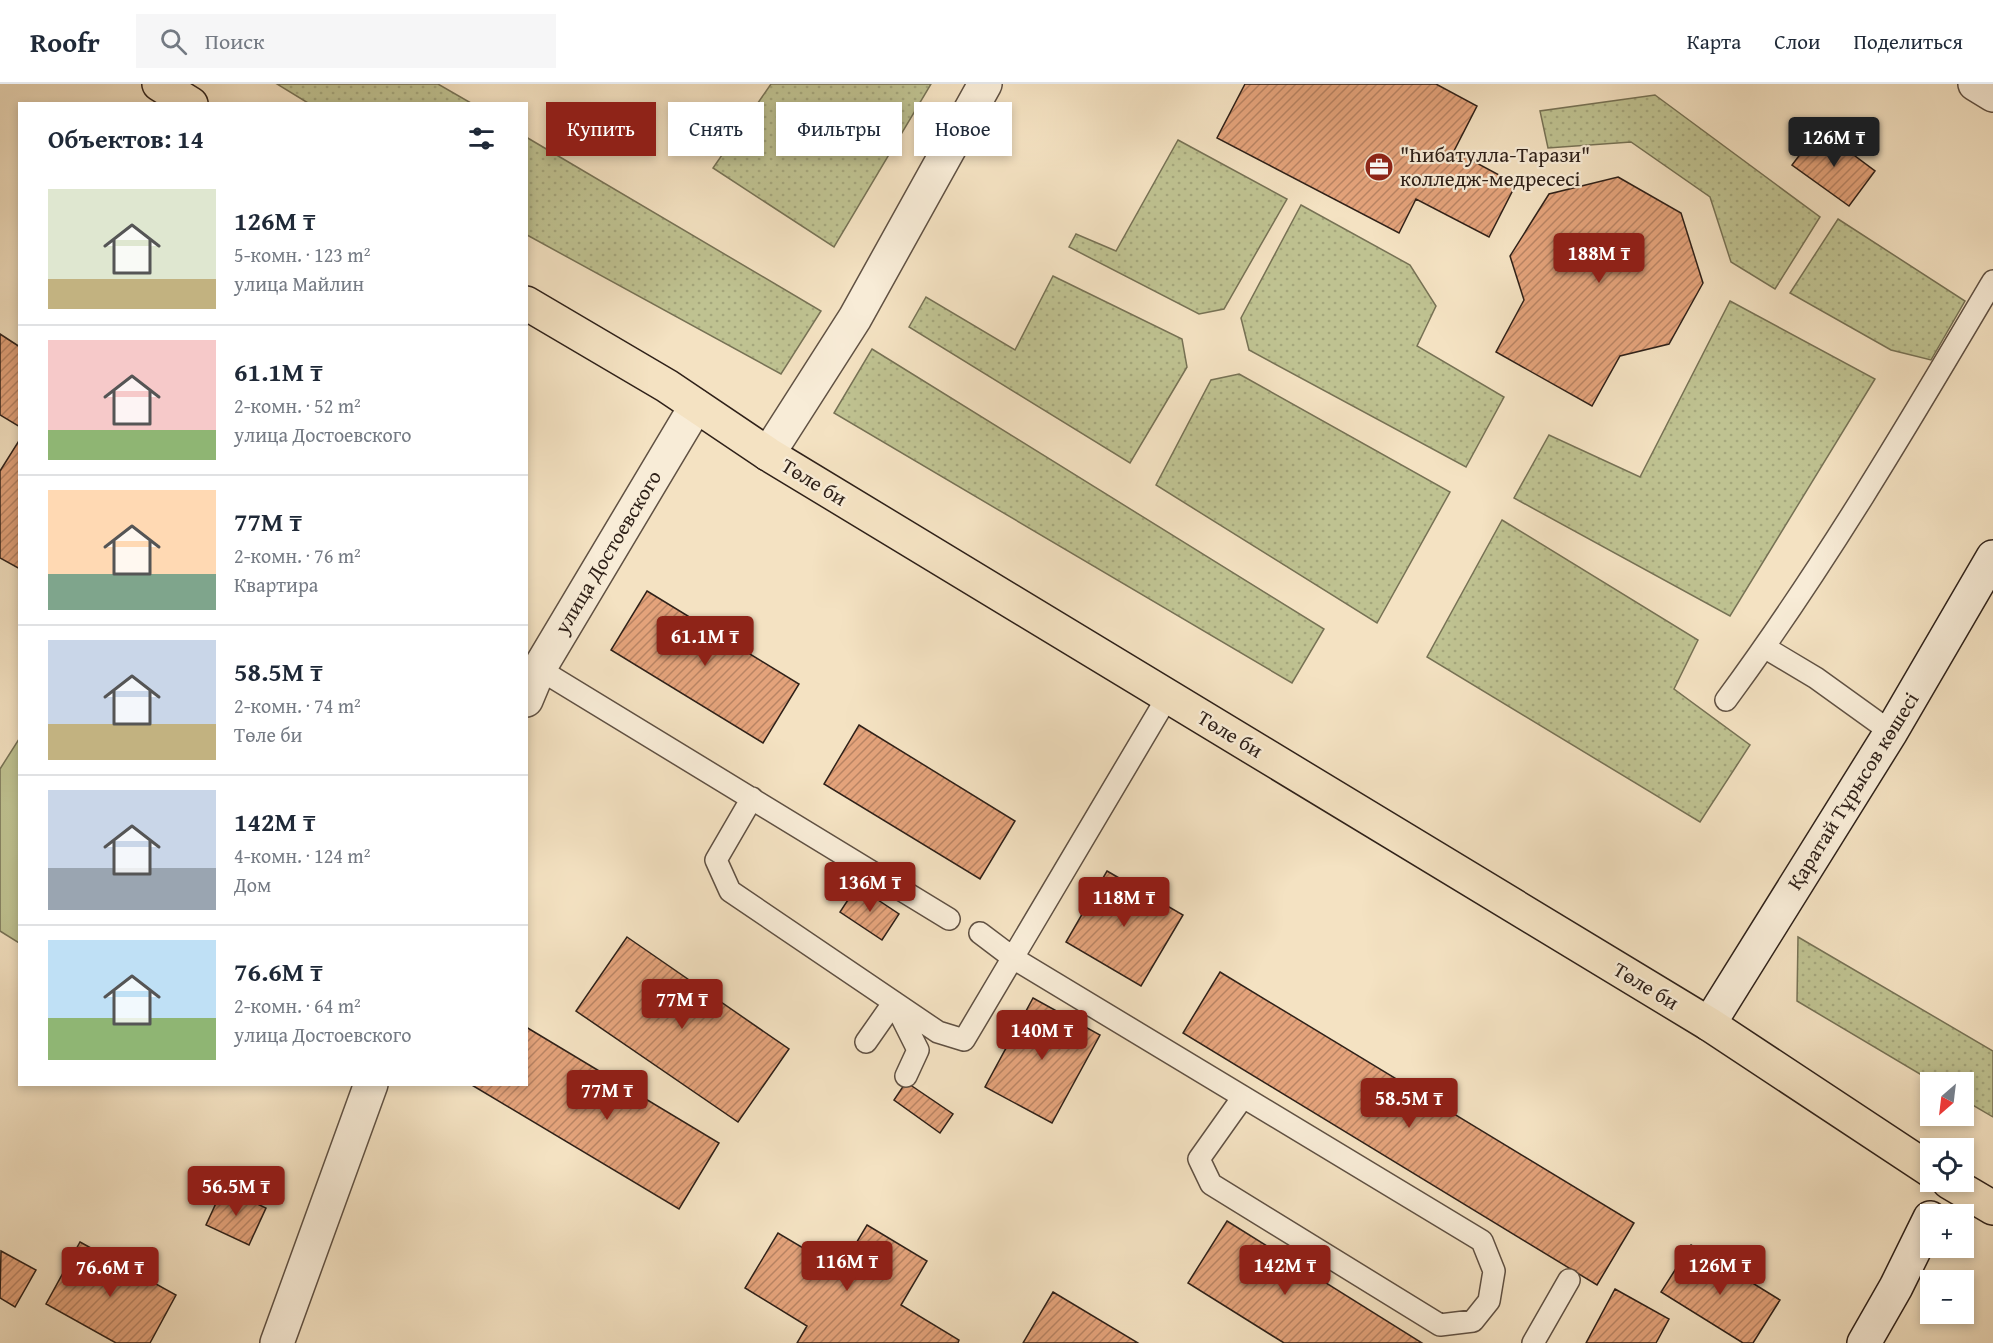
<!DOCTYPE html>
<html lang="ru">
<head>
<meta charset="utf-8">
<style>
  :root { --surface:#fff; --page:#f6f6f7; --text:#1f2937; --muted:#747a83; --line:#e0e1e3; --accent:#8f2418 }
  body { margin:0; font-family:"Gentium Book Plus",serif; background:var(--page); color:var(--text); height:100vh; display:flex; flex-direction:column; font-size:22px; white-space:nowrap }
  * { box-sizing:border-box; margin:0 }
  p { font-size:20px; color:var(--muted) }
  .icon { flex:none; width:33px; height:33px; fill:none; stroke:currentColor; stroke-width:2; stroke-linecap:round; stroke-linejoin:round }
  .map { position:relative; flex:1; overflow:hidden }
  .sheet { position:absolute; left:18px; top:18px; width:510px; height:984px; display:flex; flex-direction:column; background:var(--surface); border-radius:0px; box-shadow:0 3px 9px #0003 }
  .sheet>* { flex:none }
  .banner { position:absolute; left:546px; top:18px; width:570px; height:54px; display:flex; gap:12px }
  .needle { width:39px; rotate:208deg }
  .controls { position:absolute; left:1920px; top:988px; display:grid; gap:12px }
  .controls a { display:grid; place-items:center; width:54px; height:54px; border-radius:0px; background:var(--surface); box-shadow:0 3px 9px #0003; font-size:30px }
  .price { position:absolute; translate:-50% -51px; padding:0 14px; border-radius:6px; background:var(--accent); color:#fff; font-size:20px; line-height:39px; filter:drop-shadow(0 2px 3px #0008) }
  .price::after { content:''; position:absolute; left:50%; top:36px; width:18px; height:14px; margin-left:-9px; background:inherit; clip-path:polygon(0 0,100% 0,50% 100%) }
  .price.active { background:#222; color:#fff }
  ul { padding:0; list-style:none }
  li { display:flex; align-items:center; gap:18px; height:150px; padding:0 30px }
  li+li { border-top:2px solid var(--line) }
  li span { display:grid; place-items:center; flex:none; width:168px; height:120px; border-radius:0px; color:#555 }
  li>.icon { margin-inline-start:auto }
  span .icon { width:72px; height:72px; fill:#fffc; stroke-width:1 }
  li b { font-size:26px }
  h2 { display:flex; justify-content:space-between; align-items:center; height:72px; padding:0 30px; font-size:26px }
  .pill { padding:0 21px; border-radius:0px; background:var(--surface); box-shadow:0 3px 9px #0003; font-size:21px; line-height:54px }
  .pill.active { background:var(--accent); color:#fff }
  header { display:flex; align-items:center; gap:36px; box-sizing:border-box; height:84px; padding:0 30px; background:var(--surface); border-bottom:2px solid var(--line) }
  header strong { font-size:28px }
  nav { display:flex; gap:33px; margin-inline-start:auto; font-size:21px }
  .search { width:420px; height:54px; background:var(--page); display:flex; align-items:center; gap:15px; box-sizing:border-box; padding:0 21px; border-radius:0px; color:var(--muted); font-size:22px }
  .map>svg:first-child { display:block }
  .grass { fill:url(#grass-dots); stroke:#777255; stroke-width:1.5 }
  .park { fill:#bfc291; stroke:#777255; stroke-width:1.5 }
  .building { fill:url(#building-hatch); stroke:#2f2119; stroke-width:1.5 }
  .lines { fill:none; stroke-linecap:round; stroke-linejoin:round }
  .service-casing { stroke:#605143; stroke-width:24 }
  .minor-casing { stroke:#605143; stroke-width:36 }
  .secondary-casing { stroke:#2f2119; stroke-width:36 }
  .primary-casing { stroke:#2f2119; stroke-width:36 }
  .service { stroke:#f8ecd7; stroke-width:21 }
  .minor { stroke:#f8ecd7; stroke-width:33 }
  .secondary { stroke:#f8ecd7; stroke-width:33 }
  .primary { stroke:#f4e2c2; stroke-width:33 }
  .labels { text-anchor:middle; stroke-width:4.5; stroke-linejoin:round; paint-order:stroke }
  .poi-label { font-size:21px; fill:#2f2119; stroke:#f8ecd7; text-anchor:start }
  .street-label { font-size:21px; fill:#2f2119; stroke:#f8ecd7 }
</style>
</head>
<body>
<header>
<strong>Roofr</strong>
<div class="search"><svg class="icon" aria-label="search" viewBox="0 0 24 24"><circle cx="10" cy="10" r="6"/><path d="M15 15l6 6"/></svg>Поиск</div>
<nav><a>Карта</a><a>Слои</a><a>Поделиться</a></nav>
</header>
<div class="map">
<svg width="1993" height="1259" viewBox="0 0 1993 1259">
  <defs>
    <pattern id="grass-dots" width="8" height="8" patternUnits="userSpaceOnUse" patternTransform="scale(1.5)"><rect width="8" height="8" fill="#bfc291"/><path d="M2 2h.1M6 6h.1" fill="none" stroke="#a4a67c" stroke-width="1.8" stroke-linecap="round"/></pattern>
    <pattern id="building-hatch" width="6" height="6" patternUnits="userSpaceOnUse" patternTransform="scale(1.5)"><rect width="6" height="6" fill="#e4a37b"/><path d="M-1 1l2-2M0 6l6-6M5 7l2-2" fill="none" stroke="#b98464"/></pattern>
  </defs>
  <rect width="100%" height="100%" fill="#f4e2c2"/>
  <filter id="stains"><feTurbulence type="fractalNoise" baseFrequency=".00333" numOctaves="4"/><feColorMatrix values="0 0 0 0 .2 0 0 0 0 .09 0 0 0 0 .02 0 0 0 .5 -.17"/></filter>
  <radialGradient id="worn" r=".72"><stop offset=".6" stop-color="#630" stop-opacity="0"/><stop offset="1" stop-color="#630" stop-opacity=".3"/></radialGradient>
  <path class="grass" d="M277,0h161l33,19h-163z
    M771,0h160l-97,163 -121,-79z
    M1655,11l165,122 -45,72 -44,-27 -21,-65 -79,-55 -83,6 -8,-37z
    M526,53l295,174 -40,63 -254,-139z
    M1178,56l109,59 -63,110 -25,5 -130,-67 7,-13 40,17z
    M1301,121l109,60 26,41 -19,40 87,51 -38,70 -217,-117 -8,-32z
    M1838,135l127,82 -34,59 -40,-10 -101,-57z
    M1053,192l129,63 5,28 -57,96 -221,-136 17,-30 89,53z
    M1730,217l145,78 -145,237 -216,-118 35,-63 91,42z
    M872,265l452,280 -32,54 -458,-270z
    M1239,290l211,118 -73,131 -221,-138 55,-105z
    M1502,436l196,120 -24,49 76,56 -50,77 -273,-165z
    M1798,853l195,114v66l-29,-17v-17h-29l-138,-82z"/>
  <path class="park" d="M19,655v204l-19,-12v-162z"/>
  <path class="building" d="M1245,0h191l41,22 -23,45 62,33 -27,53 -73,-38 -17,34 -182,-95z
    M1819,45l56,42 -26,35 -57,-41z
    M1618,93l63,36 22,70 -34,61 -49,12 -28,50 -96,-54 28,-52 -14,-44 39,-62z
    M0,250l20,13v80l-20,-12z
    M20,355v130l-20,-11v-87z
    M647,507l152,93 -36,59 -152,-93z
    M859,641l156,96 -35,58 -156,-95z
    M1107,787l76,44 -42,71 -75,-44z
    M857,802l42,28 -17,26 -42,-28z
    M627,853l162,112 -51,73 -162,-111z
    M1220,888l414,251 -37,62 -414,-252z
    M1033,914l67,37 -48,88 -67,-36z
    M526,943l193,116 -40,66 -209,-125h56z
    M906,998l47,32 -13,19 -46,-33z
    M223,1104l43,20 -17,37 -43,-20z
    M1227,1137l195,122h-138l-96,-60z
    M867,1141l60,36 -26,44 58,35 -1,3h-161l10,-17 -62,-38 33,-55 62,37z
    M80,1158l96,53 -26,48h-34l-70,-39z
    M1691,1161l89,55 -27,43h-10l-82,-51z
    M1,1167l35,19 -21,37 -15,-9z
    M1615,1205l54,30 -13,24h-70z
    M1053,1208l85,51h-115z"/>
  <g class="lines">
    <g class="service-casing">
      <path id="service" d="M1764,563l52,31 75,54
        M539,585l410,250
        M1726,616c98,-133 183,-277 267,-419
        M752,714l-36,62 14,31 208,141 26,8 204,-344
        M980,849l33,25 469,283 12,30 -5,30 -16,20 -33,4 -229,-141 -12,-25 44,-62
        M866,958l28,-40 24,48 -12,26
        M1533,1259l36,-63"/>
    </g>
    <g class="minor-casing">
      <path id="minor" d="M1975,0l18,11
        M768,370l87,-136 130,-234
        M526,616l13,-31 157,-263
        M277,1259l94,-259"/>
    </g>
    <g class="secondary-casing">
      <path id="secondary" d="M1709,940l182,-292 102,-175
        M1864,1259l32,-56 34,-69"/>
    </g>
    <g class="primary-casing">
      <path id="primary" d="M159,0l32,20
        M526,219l141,83 101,68 941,570 221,146
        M1949,1098l44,26"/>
    </g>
    <use href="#service" class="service"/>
    <use href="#minor" class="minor"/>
    <use href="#secondary" class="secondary"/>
    <use href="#primary" class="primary"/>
  </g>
  <defs>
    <g id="office-disc" transform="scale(1.5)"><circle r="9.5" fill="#8f2418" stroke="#f8ecd7"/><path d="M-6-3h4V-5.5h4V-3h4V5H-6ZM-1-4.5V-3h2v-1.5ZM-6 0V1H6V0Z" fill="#fff"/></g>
  </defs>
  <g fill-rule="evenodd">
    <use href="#office-disc" x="1379" y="83"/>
  </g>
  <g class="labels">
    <g class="poi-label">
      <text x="1400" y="78">"Һибатулла-Тарази"<tspan x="1400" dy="24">колледж-медресесі</tspan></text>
    </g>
    <g class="street-label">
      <text transform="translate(814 398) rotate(31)" y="7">Төле би</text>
      <text transform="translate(608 468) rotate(-59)" y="7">улица Достоевского</text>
      <text transform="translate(1230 650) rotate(31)" y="7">Төле би</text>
      <text transform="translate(1853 707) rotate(-58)" y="7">Қаратай Тұрысов көшесі</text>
      <text transform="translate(1646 902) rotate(31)" y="7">Төле би</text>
    </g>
  </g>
  <rect width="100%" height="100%" filter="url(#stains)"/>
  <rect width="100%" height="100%" fill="url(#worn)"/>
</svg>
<div class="controls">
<a><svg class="needle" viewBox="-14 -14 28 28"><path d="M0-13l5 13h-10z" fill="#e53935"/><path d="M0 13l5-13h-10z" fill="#747a83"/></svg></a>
<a><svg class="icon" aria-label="locate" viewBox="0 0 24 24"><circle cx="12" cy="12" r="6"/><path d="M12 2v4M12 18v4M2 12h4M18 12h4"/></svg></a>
<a>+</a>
<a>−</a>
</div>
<b class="price active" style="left:1834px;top:84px">126M ₸</b>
<b class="price" style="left:1599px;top:200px">188M ₸</b>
<b class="price" style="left:705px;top:583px">61.1M ₸</b>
<b class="price" style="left:870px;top:829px">136M ₸</b>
<b class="price" style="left:1124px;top:844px">118M ₸</b>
<b class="price" style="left:682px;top:946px">77M ₸</b>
<b class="price" style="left:1042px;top:977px">140M ₸</b>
<b class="price" style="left:607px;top:1037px">77M ₸</b>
<b class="price" style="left:1409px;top:1045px">58.5M ₸</b>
<b class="price" style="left:236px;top:1133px">56.5M ₸</b>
<b class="price" style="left:847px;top:1208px">116M ₸</b>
<b class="price" style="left:1285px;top:1212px">142M ₸</b>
<b class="price" style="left:1720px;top:1212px">126M ₸</b>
<b class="price" style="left:110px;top:1214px">76.6M ₸</b>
<div class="banner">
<a class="pill active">Купить</a>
<a class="pill">Снять</a>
<a class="pill">Фильтры</a>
<a class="pill">Новое</a>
</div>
<section class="sheet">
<h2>Объектов: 14<svg class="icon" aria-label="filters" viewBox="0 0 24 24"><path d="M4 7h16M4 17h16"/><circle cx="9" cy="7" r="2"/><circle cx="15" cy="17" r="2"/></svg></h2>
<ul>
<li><span style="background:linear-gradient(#dfe7d0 75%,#c2b280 0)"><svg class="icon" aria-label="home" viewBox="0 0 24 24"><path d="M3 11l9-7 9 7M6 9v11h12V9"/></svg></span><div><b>126M ₸</b><p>5-комн. · 123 m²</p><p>улица Майлин</p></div></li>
<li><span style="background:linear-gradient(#f6c9c9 75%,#8fb573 0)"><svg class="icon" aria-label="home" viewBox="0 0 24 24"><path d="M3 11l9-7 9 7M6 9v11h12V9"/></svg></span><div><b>61.1M ₸</b><p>2-комн. · 52 m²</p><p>улица Достоевского</p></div></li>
<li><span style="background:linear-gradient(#ffd9b3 70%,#7fa58c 0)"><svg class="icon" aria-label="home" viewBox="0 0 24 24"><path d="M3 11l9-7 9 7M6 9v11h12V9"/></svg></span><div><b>77M ₸</b><p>2-комн. · 76 m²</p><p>Квартира</p></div></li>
<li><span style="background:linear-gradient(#c9d6e8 70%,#c2b280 0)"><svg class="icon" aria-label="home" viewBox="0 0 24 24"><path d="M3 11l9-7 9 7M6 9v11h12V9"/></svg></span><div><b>58.5M ₸</b><p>2-комн. · 74 m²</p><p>Төле би</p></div></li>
<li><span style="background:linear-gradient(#c9d6e8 65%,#9aa5b1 0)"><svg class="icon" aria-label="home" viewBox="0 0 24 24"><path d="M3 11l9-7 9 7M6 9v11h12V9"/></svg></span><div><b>142M ₸</b><p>4-комн. · 124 m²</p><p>Дом</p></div></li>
<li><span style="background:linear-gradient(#bfe0f5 65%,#8fb573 0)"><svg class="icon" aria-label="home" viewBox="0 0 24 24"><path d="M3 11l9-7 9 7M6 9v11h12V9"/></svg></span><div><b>76.6M ₸</b><p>2-комн. · 64 m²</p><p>улица Достоевского</p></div></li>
</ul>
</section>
</div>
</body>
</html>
